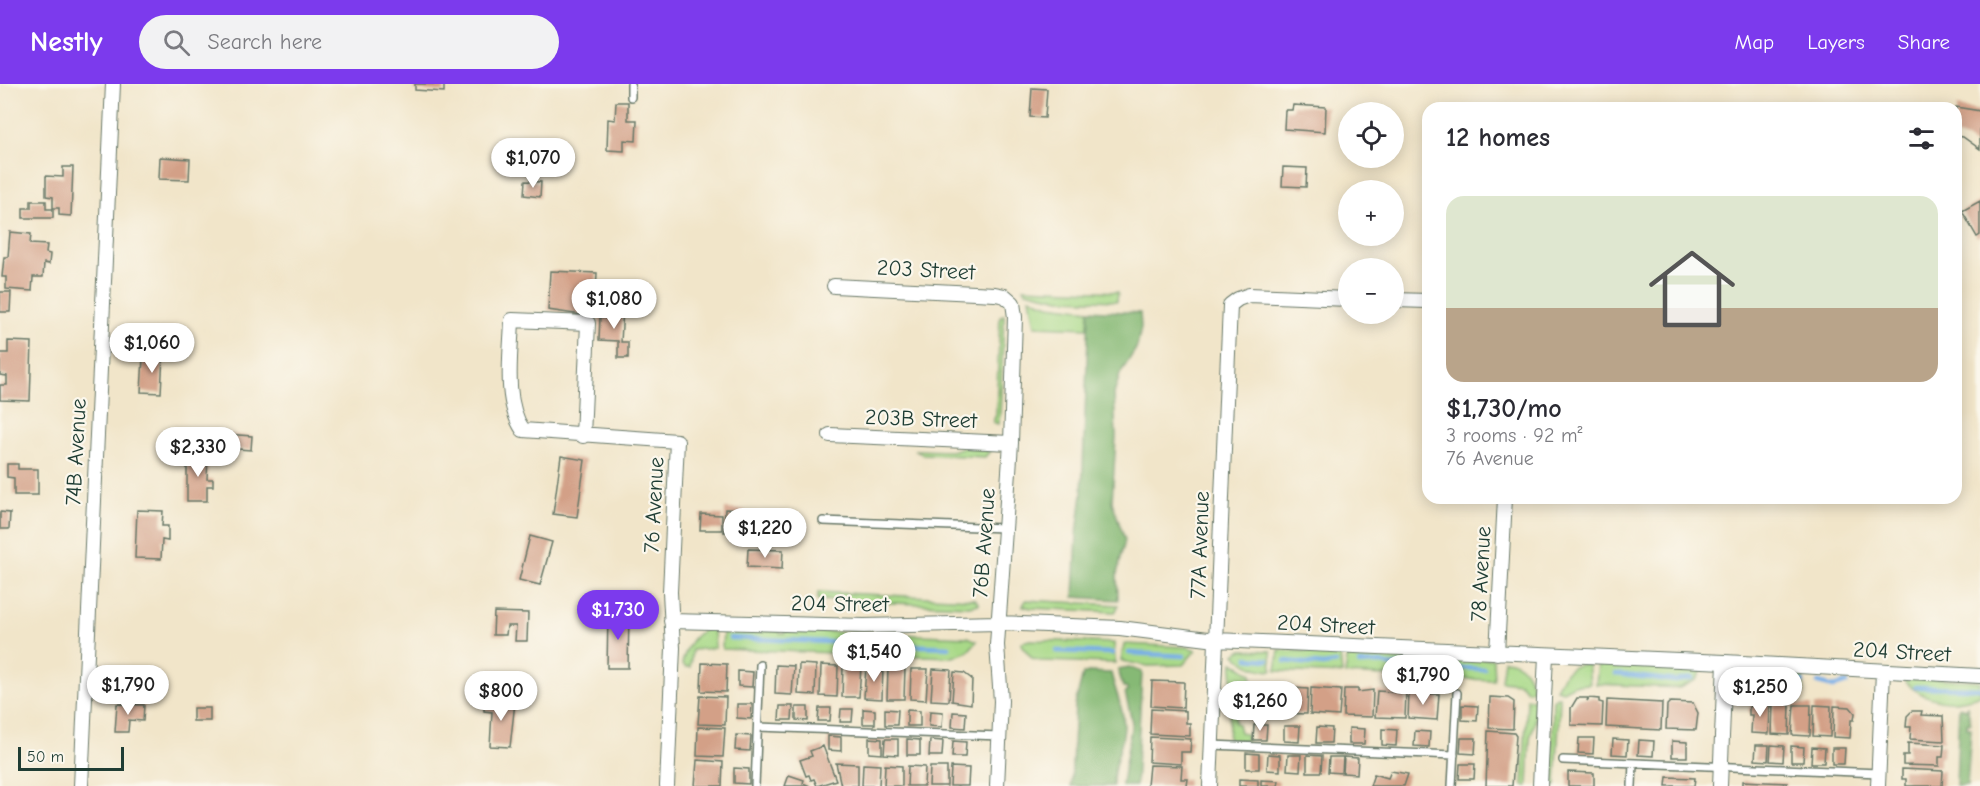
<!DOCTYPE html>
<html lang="en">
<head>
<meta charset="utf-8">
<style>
  :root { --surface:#fff; --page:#f2f2f3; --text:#2b2b33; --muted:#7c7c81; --accent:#7c3aed }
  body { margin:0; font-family:"Comic Neue",sans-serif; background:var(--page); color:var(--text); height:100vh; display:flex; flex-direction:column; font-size:22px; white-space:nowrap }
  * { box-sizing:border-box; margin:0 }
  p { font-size:20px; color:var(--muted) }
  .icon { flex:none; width:33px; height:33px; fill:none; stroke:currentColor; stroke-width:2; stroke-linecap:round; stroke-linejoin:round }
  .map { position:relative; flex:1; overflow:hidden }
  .drawer { position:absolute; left:1422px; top:18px; width:540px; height:402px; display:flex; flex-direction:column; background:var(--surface); border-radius:18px; box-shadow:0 3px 15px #0003 }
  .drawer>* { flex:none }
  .controls { position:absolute; left:1338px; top:18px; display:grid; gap:12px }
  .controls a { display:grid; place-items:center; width:66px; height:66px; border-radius:50%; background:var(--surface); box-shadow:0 3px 15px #0003; font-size:30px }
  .scale { position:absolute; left:18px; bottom:15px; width:106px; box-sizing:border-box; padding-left:6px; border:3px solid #1f3d34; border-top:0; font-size:16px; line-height:21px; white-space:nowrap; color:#1f3d34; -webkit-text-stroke:4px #fbf7ec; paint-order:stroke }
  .price { position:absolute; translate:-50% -51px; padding:0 14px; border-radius:21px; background:#fff; color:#222; font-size:20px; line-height:39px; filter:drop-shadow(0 2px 3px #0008) }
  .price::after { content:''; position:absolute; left:50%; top:36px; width:18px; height:14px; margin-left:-9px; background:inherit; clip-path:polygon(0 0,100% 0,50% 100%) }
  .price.active { background:var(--accent); color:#fff }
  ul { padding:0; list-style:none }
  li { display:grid; align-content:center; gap:12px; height:318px; padding:0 24px }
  li span { display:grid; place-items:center; height:186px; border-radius:18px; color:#555 }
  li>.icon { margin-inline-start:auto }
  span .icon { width:108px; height:108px; fill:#fffc; stroke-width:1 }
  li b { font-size:26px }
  h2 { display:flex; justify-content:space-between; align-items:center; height:72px; padding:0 24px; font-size:26px }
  header { display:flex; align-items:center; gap:36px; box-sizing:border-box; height:84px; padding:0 30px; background:var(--accent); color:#fff }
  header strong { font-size:28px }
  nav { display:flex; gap:33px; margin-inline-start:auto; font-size:21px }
  .search { width:420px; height:54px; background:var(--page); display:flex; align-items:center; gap:15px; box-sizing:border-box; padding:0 21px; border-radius:33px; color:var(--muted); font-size:22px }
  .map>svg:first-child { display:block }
  .green { fill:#a9d988; stroke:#648b5e; stroke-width:1.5 }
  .forest { fill:#86b974; stroke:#527b54; stroke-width:1.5 }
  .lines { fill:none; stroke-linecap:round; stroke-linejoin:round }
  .stream { stroke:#78afe7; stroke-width:4.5 }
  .building { fill:#d3a087 }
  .service-casing { stroke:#687868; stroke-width:10 }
  .minor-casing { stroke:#687868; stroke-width:16 }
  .service { stroke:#fff; stroke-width:7 }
  .minor { stroke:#fff; stroke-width:14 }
  .labels { text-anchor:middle; stroke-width:4.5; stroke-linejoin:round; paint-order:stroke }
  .street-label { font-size:22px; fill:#1f3d34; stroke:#fbf7ec }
</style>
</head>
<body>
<header>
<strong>Nestly</strong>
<div class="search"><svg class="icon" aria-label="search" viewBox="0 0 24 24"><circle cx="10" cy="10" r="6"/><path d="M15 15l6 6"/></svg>Search here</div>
<nav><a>Map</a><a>Layers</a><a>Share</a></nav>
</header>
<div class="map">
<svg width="1980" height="702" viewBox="0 0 1980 702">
  <rect width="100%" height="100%" fill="#fbf7ec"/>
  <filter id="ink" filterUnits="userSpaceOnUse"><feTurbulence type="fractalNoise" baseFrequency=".0167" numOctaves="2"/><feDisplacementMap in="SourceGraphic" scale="12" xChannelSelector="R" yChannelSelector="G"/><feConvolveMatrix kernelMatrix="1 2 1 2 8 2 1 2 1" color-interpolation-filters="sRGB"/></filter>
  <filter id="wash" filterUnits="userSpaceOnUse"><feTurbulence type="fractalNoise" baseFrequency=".008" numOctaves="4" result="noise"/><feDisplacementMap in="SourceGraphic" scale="24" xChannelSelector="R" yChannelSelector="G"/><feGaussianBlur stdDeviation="1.35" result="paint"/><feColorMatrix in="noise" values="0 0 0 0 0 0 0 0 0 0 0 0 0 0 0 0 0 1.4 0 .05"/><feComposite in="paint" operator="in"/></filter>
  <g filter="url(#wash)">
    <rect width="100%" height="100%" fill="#f1e5c9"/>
    <path class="green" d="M1024,204l94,4 -1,9 -57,-2 -34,-8z
      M1030,214l19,7 40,5 -1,18 -53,-2z
      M1004,231l-4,100 -2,9 -5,-2 3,-8 4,-98z
      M964,363l26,4 -5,6 -63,-3 -8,-4 37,1z
      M818,508l157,7 4,5 -10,2 -151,-6z
      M1026,516l92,5 -1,4 -2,3 -84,-4 -8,-2z
      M714,543l1,21 -23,2 -2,17h-4l-4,-3c4,-18 12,-34 32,-37z
      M726,543l53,3 1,3h5v-3l74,3 1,21 -138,-5 1,-18z
      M870,549l98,4 9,4 -9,10 -15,6 -86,-3z
      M1030,556l84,3 1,20 -75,-2 -8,-3 -10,-12v-4z
      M1124,560l64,3 8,3 -13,15 -35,1 -27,-5z
      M1242,566l29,1 1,20c-16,-1 -26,-6 -37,-17z
      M1279,566l61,3 2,21 -66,-3z
      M1348,569l55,2 2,22 -60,-3z
      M1411,572l82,3 1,21 -86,-3z
      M1504,576c19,1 24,13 29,29l-6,2 -7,-8 -19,-2z
      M1233,578l19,12v7h-6l-10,11 -1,31 3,1 2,8 6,2v7l-18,-1z
      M1598,579l94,4 10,3 -6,10 -17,8 -83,-4z
      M1588,580l2,20 -16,1 -11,6 -7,-2c7,-16 14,-25 32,-25z
      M1754,586l49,1 1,22 -38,-3 -19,-15v-3z
      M1911,593l69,4v14c-27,11 -54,7 -75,-13v-3z
      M1557,613h3l-4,89h-4l1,-86z
      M1527,614l8,3v21l-5,16 -2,48h-5z"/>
    <path class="forest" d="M1089,226l51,3 1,15 -4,19 -17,27 -6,20 2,42 -4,66 13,38 -8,34 1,26 -44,-3 3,-63 5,-40z
      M1129,583l13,5 -6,114h-14v-3l10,-61 -7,-30 3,-1 -2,-4h-3l-5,-18z
      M1088,588l23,1c4,20 16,41 12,62 -3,18 -11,32 -10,51h-42l4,-81 8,-31z
      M1967,622l4,17h-4v5h4l-4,58h-11l3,-79 6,2z"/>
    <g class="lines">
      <path class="stream" d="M730,554l124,5
        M878,560l71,3
        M1057,567l56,2
        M1129,569l55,3
        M1248,574l20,2
        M1285,577l38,4 13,-2
        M1359,580l23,-1 8,3 10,-1
        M1414,582l70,3
        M1616,590l60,7 16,-3
        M1757,596l16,4 30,-2
        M1818,599l16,4 13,-4
        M1915,603l65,1"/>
    </g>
    <g id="blocks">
      <path class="building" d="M415,0h29v8l-29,-2z
        M1032,4l15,1 -2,29 -15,-1z
        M616,18h12v18h9l-1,21 -12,-1v11l-17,-1 1,-31 7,1z
        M1293,21l33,2 -1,25 -41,-3 1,-19h7z
        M1956,23l24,4v38l-17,-12 -7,-1z
        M160,73l30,2 -1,21 -30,-1z
        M63,83h10l-2,49 -12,-1v-7h-6v-11l-7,-1v-20l17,1z
        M1283,83l24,1 -1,19 -24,-1z
        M525,97l16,1 -1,15 -16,-2z
        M31,117h15v8h7v9h-30v-10h8z
        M1980,117v34l-3,2 -15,-26z
        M10,148l21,2 -1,10 17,1 -1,8 4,1 -1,10 -5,-1 -1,14h-10l-1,14 -26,-2v-12h-4l2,-20h4z
        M550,187l47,2 -2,38h-13v4l-34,-5z
        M0,208h11l-1,20h-10z
        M606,224l17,1 -2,33h7v16h-10v-17l-19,-1 1,-23 5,1z
        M8,257l24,1 -2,59 -30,-1v-15h7v-9l-7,-1v-22h8z
        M151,270l12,1 -2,38 -20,-1 2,-35h8z
        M225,350l27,2 -1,14 -27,-2z
        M187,371l21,1 -1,23h6v7h-6v15h-20z
        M561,372l24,4 -8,57 -24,-3z
        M7,380h11v5h20v26h-24v-17l-7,-1z
        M725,425l20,1 -1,22h-20z
        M137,426l26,1 -1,15h6v15l-6,-1 -1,19 -26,-1z
        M0,428l10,1 -1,16h-9z
        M701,430l21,1v15h-22z
        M530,452l22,6 -12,43 -21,-5z
        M748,465l35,1 -1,19 -35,-2z
        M494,528l34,1 -1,28h-12l1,-15h-9l-1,9h-13z
        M608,530h21l-1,54h-21z
        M702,579l25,1 -1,28 -25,-1z
        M799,580l17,1 -1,30 -17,-1z
        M776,581l18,1 -2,29 -17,-1z
        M821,581l17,1 -1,31 -17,-1z
        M843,582h18l-2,31h-17z
        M866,582l17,1 -1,32 -18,-1z
        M888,583l17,1 -1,31h-17z
        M911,585h17l-2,31 -16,-1z
        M933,585l18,1 -2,31 -18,-1z
        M738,587l15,1 -1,15 -14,-1z
        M954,588l10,1 8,6 -1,25 -19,-3z
        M1152,597l32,1 -1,26 -32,-2z
        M1250,601l10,1v2l13,-2 3,3 -1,24 -32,-1 1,-16z
        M1279,603l29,2 -1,25 -29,-1z
        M1311,604l30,2 -2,26 -29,-2z
        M1344,605h14v3l15,-2 -1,27 -29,-1z
        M1377,607l29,2 -1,25 -30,-1z
        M1409,609l30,1 -2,26 -29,-2z
        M700,612l26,1 -1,28 -27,-1z
        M1490,613l18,1 6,4 -1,27 -24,-1z
        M1577,614h11l-1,3 2,-3 10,1v3l4,1 -1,23 -31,-1v-17z
        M484,616l31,2 -5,45 -20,-1 2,-34 -8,-1z
        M1607,616l55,3 -1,27 -55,-3z
        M1670,618l23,1 5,10 -2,17 -30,-1 1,-24z
        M1755,619l15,1 -1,30 -18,-1 1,-18h-3v-7z
        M117,620l27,1 -1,16 -14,-1 -1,12h-13z
        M737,620h15l-1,15 -14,-1z
        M1773,620l17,1 -1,30 -17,-1z
        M1462,621l16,1 -1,15 -15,-1z
        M1794,621h17l-1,31 -18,-1z
        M1814,621l17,1 -1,31 -17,-1z
        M780,622h13l-1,14h-13z
        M1834,622l16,1 5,6 -1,7h-3l-1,18 -17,-1z
        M796,623h12v14l-12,-1z
        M193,624h17v13h-17z
        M819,624h12l-1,13h-12z
        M841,625h12l-1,13h-12z
        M863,625l12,1v14h-12z
        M885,625l13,1 -1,15h-12z
        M1151,625l35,2v12h4v13l-40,-2z
        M907,626l13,1v15h-13z
        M930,627l13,1 -1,15 -13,-1z
        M1912,627h10l-1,4 22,1 1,25 -34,-2 1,-12h-5l1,-11z
        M953,628l13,1 -1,15 -13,-1z
        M1254,641h13l-1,15h-13z
        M1284,642h16l-1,16 -15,-1z
        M698,643l27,1 -2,29 -26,-1z
        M1317,643l15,1 -1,15h-15z
        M1349,644l16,1 -1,15h-15z
        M1382,645l15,1 -1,16 -14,-1z
        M1415,647l15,1 -1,15 -15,-1z
        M1488,647l26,2 2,3 -4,50h-26z
        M736,651l15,1 -1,15 -15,-1z
        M828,652l13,1v14l-13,-1z
        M1150,653l41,2 -1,13h-9v12l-32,-2z
        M869,654l13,1v15l-13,-1z
        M1461,654h15l-1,16 -15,-1z
        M1579,654h15l-1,16 -15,-1z
        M885,655h13v16l-14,-1z
        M907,655l13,1v15h-13z
        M1613,655l15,1 -1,15 -15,-1z
        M930,656l13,1 -1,15h-13z
        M1639,656l15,1 -1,15 -15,-1z
        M953,657l13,1 -1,15h-13z
        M1672,657l15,1v15h-15z
        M1908,659l36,2 -1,12h-4v9l-36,-1v-10h5z
        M1756,661h13l-1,16 -13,-1z
        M1771,661l13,1 -1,16 -13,-1z
        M823,662l13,34 -19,6 -3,-7 -3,1 -2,-5 -3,1 -6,-16 12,-4 -2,-5z
        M1791,662l13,1 -1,15h-12z
        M1812,663l13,1 -1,15h-13z
        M1832,664h13l-1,16h-12z
        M1246,669l13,1v15h-13z
        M1268,670l12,1v16l-13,-1z
        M1288,671h13l-1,16 -13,-1z
        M1307,671l15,1 -1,16h-14z
        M1329,673h14l-1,16 -14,-1z
        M1344,673l14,1 -1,16 -14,-1z
        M697,676l26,2 -1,24h-27z
        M836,679l22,1v22h-17z
        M863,680l17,1 -1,21h-17z
        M1460,680h15l-1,15h-15z
        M885,681l17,1v20h-18z
        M1149,681l33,1 -1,13h7l-1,7h-40z
        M908,682l17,1 -1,19h-17z
        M930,683h17v19h-18z
        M951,683l18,1 -1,18h-18z
        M734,684l15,1v15l-15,-1z
        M1902,685l41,2 -1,15h-36v-7h-4z
        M1391,687l17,3 -4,12h-34l4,-12 14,4z
        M1568,688l26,1v13h-26z
        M789,691l15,5 -1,3 7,3h-25z
        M1667,693l28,1 -1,8h-28z
        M1239,695l19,1v6h-19z
        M1261,696l18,1 -1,5h-17z
        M1743,697l44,2 -1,3h-43z"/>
    </g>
  </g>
  <g filter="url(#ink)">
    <use href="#blocks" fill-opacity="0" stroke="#687868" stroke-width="1.5"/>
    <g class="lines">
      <g class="service-casing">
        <path id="service" d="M631,13v-13
          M823,437l181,7
          M758,643l242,9
          M1211,661l243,10
          M1563,676l316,13
          M755,702l5,-121
          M1452,702l5,-93
          M1632,702l1,-23"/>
      </g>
      <g class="minor-casing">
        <path id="minor" d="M834,202l161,8 10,2 8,7 2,14 -4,126 -14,202 4,56 -4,85
          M1394,216l34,1
          M830,351l181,8
          M583,352l5,-113 -76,-3c-1,34 -9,81 11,110l154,11 -7,151 3,56 -6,138
          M671,537l193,5 135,-3 121,5 96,12 509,22 255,14
          M1497,569l8,-155
          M81,702l32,-702
          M1210,702l20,-481 8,-6 11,-4 99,4
          M1540,702l6,-131
          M1720,702l5,-124
          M1878,702l5,-115"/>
      </g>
      <use href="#service" class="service"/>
      <use href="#minor" class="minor"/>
    </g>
  </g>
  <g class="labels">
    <g class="street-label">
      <text transform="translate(926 185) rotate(3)" y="8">203 Street</text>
      <text transform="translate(921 334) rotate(2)" y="8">203B Street</text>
      <text transform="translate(75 368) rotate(-87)" y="8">74B Avenue</text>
      <text transform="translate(653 421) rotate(-87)" y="8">76 Avenue</text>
      <text transform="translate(983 459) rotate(-86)" y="8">76B Avenue</text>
      <text transform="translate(1199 461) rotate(-88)" y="8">77A Avenue</text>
      <text transform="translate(1480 490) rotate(-87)" y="8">78 Avenue</text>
      <text transform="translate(840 519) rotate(1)" y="8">204 Street</text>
      <text transform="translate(1326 540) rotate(3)" y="8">204 Street</text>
      <text transform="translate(1902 567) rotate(3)" y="8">204 Street</text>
    </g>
  </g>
</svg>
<div class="controls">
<a><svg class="icon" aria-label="locate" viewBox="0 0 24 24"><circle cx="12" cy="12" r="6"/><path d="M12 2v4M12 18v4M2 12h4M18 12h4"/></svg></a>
<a>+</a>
<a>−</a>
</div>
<div class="scale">50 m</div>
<b class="price" style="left:533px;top:105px">$1,070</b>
<b class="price" style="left:614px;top:246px">$1,080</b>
<b class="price" style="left:152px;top:290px">$1,060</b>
<b class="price" style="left:198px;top:394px">$2,330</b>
<b class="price" style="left:765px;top:475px">$1,220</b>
<b class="price active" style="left:618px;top:557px">$1,730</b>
<b class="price" style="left:874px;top:599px">$1,540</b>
<b class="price" style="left:1423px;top:622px">$1,790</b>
<b class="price" style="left:128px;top:632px">$1,790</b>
<b class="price" style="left:1760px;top:634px">$1,250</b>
<b class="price" style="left:501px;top:638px">$800</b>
<b class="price" style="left:1260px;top:648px">$1,260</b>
<section class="drawer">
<h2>12 homes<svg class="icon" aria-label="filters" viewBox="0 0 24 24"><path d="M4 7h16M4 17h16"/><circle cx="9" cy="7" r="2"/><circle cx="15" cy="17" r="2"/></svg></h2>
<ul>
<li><span style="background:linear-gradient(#dfe7d0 60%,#b9a48a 0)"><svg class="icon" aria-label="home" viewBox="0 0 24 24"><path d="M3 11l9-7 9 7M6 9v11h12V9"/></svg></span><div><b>$1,730/mo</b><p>3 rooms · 92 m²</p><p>76 Avenue</p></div></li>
</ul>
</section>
</div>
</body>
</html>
